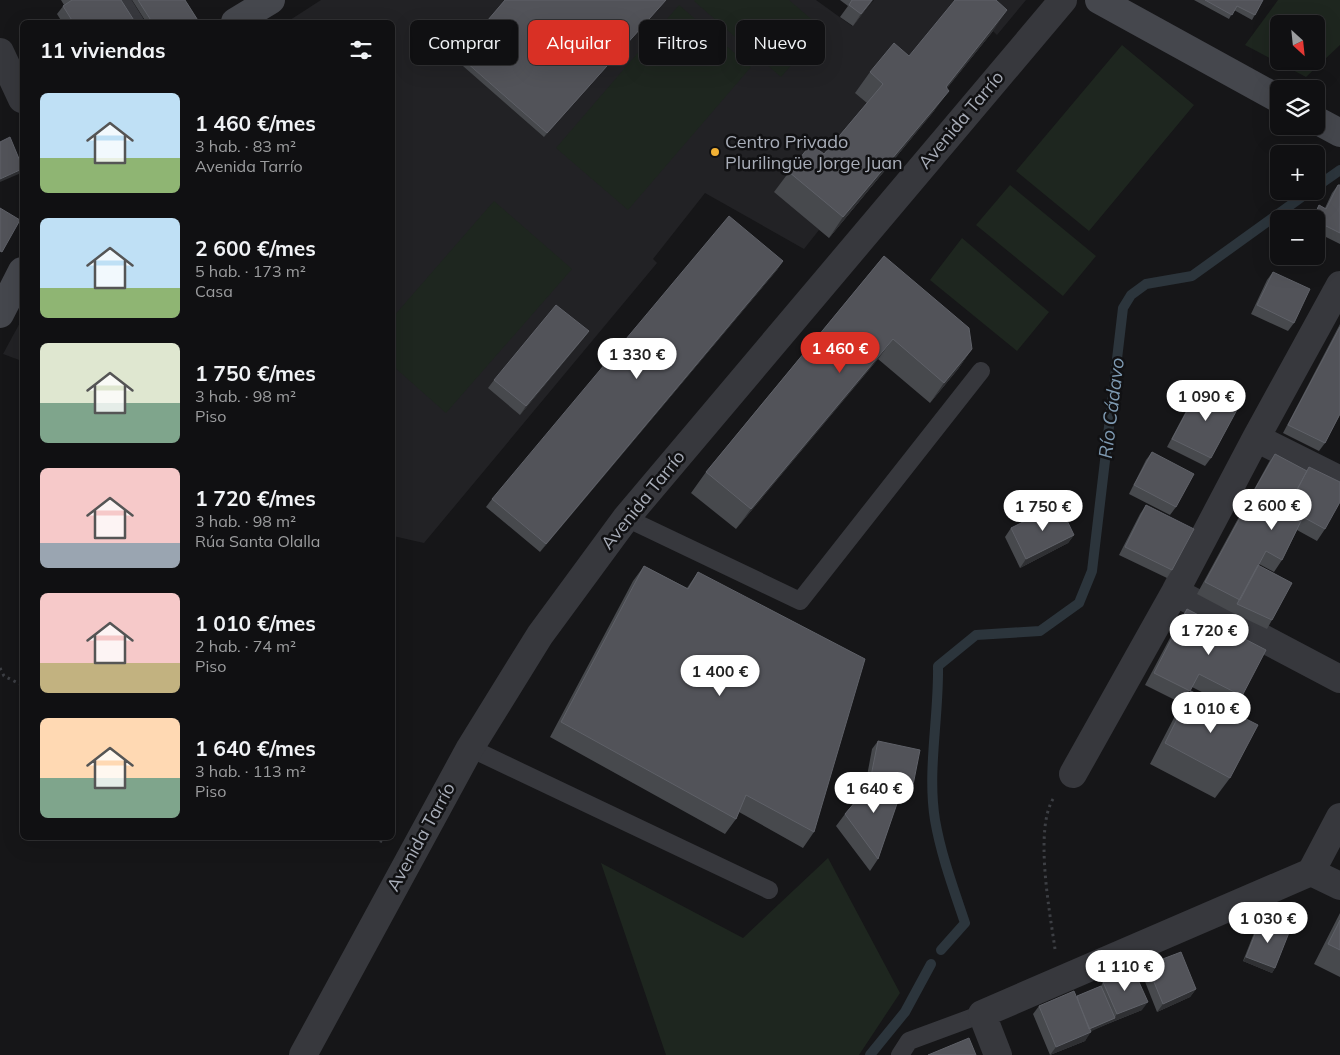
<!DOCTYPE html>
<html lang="es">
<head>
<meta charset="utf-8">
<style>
  :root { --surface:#101012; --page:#1e1e20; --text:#f1f3f6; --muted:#9c9d9f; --line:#303032; --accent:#d93025 }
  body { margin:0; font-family:Mulish,sans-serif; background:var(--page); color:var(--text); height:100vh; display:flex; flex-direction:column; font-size:19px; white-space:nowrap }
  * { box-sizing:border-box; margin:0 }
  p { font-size:16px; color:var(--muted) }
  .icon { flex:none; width:28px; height:28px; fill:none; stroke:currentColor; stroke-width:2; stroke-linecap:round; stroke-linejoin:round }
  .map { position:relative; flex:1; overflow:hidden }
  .side { position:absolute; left:20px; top:20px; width:375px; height:820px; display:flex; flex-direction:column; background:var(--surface); border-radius:8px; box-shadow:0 5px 20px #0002,0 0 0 1px var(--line) }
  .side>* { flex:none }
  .hud { position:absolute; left:410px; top:20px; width:475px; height:45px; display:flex; gap:10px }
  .needle { width:32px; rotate:153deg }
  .controls { position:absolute; left:1270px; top:15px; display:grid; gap:10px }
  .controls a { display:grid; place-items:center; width:55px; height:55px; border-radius:8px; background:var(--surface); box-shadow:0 5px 20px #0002,0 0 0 1px var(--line); font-size:25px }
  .price { position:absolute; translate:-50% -42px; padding:0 11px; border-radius:18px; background:#fff; color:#222; font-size:16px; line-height:32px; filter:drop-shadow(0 1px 2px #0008) }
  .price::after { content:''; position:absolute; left:50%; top:30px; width:15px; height:11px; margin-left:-8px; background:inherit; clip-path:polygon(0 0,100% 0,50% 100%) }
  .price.selected { background:var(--accent); color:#fff }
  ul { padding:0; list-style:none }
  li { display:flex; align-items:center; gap:15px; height:125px; padding:0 20px }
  li span { display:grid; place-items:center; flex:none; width:140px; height:100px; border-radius:8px; color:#555 }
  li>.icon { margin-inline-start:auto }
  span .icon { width:60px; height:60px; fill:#fffc; stroke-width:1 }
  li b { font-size:21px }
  h2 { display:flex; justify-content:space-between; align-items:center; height:60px; padding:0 20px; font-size:21px }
  .chip { padding:0 18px; border-radius:8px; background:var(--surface); box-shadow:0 5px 20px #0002,0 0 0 1px var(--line); font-size:18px; line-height:45px }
  .chip.selected { background:var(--accent); color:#fff }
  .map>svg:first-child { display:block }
  .built { fill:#222225 }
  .green { fill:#1e261f; fill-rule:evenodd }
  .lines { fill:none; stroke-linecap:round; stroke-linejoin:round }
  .stream { stroke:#2c353c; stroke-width:10 }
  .path { stroke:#3d3f44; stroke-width:3; stroke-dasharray:2.5 4; stroke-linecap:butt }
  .lane { stroke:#37383d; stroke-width:18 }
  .street { stroke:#37383d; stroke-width:28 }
  .secondary { stroke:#45474d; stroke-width:28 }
  .wall { fill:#47494d }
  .shaded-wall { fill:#2f3033 }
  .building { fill:#525359; stroke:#5f6168 }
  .poi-dot { fill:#f2b134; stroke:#111113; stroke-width:2 }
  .labels { text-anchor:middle; stroke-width:5; stroke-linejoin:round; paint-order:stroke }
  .street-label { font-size:18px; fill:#a8adb8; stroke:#111113 }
  .poi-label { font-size:18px; fill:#a8adb8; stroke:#111113; text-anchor:start }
  .water-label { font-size:19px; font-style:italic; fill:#7f9bb3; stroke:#111113 }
</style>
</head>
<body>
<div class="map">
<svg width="1340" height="1055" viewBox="0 0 1340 1055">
  <rect width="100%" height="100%" fill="#161618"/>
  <path class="built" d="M321,0h495l36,26 22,-26h152l-29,35 -4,-4 -61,76 2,4 -105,127 -10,-8 -15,19 -99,-56 -52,66 4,4 -233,280 -31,-7 -1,-514h-105z
    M22,319v42l-19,-7z"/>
  <path class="green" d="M695,0h94l34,29 -42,48 -87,-76z
    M1278,0h62v45l-34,32 -61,-32zM1279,24h37v37h-37z
    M679,5l72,62 -123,143 -72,-62z
    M1122,45l72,60 -105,126 -73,-60z
    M1010,185l86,71 -33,40 -87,-71z
    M494,201l78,68 -126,144 -53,-47v-49z
    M962,238l87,74 -32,39 -87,-71z
    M828,858l72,135 -41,62h-193l-65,-192 142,75z"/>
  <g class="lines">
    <path class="stream" d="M1316,187l24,-17
      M941,950l24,-27c-11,-33 -24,-68 -30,-103 -8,-49 4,-104 3,-154l38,-31 64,-4 39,-28 13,-32 31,-263 8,-13 15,-11 46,-8 118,-85
      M870,1055l35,-43 26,-48"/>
    <path class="path" d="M0,668l4,8 18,9
      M374,838l11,5
      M1055,949c-5,-36 -22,-124 0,-153"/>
    <path class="lane" d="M121,0l14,22
      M626,518l174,83 181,-230
      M470,748l299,142
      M900,1055l9,-14 73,-27"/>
    <path class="street" d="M0,52l22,47
      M1256,438l84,42
      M1175,592l165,87
      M1073,774l102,-182 81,-154 84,-153
      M1311,872l29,-55
      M303,1055l167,-307 70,-113 86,-117 437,-518
      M998,1055l-16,-41 329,-142 29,14"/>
    <path class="secondary" d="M1099,0l180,99
      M235,22l36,-22
      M1316,120l24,13
      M0,314l22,-43"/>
  </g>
  <path class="wall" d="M61,0h60l14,22h-73l-5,-8 7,-9z
    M132,0h53l14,22h-53z
    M505,0h161l-122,137 -89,-78z
    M840,0h33l-20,26 -13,-9 8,-11z
    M1194,0h69l-11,20 -18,-10 -5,9z
    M993,31l-46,57 -13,23 -105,127 -55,-46 15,-20 35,-18 43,-51 -12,-10 15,-21 39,-16z
    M1338,185h2v59l-24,-12v-13h-5l8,-14 6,3 7,-15z
    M884,256l88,93 -14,20 -28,34 -52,-44 -142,170 -45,-36 15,-21z
    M783,261l-6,9 -237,282 -54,-45 6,-8z
    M1273,272l21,51 -6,8 -37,-17 16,-34z
    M1340,324v90l-15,29 -6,8 -36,-18z
    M589,331l-6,8 -63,76 -32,-27 6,-8z
    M1201,385l10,73 -6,8 -38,-19 28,-53z
    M1152,452l24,55 -6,8 -41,-21 17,-34z
    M1275,454l32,17 2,-4 16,62 -8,12 -20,-11 -15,30 -8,12 -15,-8 -1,1 14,55 -5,9 -36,-17 -34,-18 49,-90 23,-42z
    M1146,505l26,65 -5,8 -48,-23 21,-41z
    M1011,528l63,7 -6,8 -48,25 -15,-31z
    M644,566l43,22 11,-16 116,260 -11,16 -64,-36 -3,7 -11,15 -175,-97 83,-156z
    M1187,609l55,87 -9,12 -41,-21 -11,16 -36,-18 34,-64z
    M1191,691l39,87 -15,20 -65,-34 27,-52z
    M878,741l33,54 -6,8 -8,-1 -19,57 -8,12 -34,-45 9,-12 19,-22 8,-43z
    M1340,913v64l-26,-13z
    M1261,919l14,49 -3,5 -29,-12 15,-38z
    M1147,965l49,24 -6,8 -33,15 -15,-38z
    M1103,982l39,28 -52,21 -5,10 -35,14 -17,-41 6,-8 37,-9 1,-1 24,-10z"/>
  <path class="shaded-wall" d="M666,0l-122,137 3,-4z
    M872,0h1l-20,26 8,-12z
    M1007,10l-14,21 -61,76 14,-20z
    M949,91l-15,20 -105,127 14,-21z
    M22,169l-1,4 -21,9v-3z
    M783,261l-6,9 -237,282 6,-8z
    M589,331l-6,8 -63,76 6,-9z
    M893,339l-15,20 -142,170 15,-20z
    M972,349l-14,20 -28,34 14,-20z
    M1074,535l-6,8 -48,25 6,-9z
    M869,787l42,8 -6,8 -42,-8z
    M1246,957l29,11 -3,5 -29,-12z
    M1196,989l-6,8 -33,15 6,-8z
    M1148,1002l-6,8 -30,12 5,-8z
    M1115,1018l-3,4 -29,13 3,-4z
    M1091,1032l-6,9 -35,14 6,-8z"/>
  <path class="building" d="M72,0h49l14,22h-62l-10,-16z
    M138,0h47l14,22h-47z
    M505,0h161l-119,133 -89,-78z
    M852,0h20l-11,14 -12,-9z
    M955,0h41l11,10 -61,77 3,4 -106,126 -54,-45 22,-28 13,10 59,-70 -13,-12 24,-29 15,13z
    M1205,0h58l-8,15 -18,-9 -5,9z
    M10,137l12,29v3l-22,10v-37z
    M1338,185h2v48l-24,-12v-2h-3l6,-14 7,4z
    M0,208l20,12 -18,32 -2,-1z
    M729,216l54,45 -237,283 -54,-45z
    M884,256l85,72 3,21 -28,34 -51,-44 -142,170 -45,-37z
    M1273,272l37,17 -16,34 -37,-18z
    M556,305l33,26 -63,75 -32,-26z
    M1340,327v87l-15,29 -37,-18z
    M1201,385l38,21 -28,52 -39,-19z
    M1152,452l42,22 -18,33 -42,-22z
    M1275,454l32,17 -20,37 -33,-16 -3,4z
    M1309,467l31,15v20l-15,27 -22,-12 -21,43 -16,-9 -26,49 -35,-18 49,-90 33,17z
    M1059,504l15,31 -48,24 -15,-31z
    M1146,505l48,24 -22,41 -47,-23z
    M1258,565l34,18 -20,37 -35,-16z
    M644,566l44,23 10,-17 167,87 -51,173 -68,-37 -10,24 -175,-97z
    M1187,609l79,41 -24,46 -43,-22 -9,17 -36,-18z
    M1191,691l67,34 -28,53 -65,-35z
    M878,741l42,9 -9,45 -11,-2 2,-4 -31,-6 -2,3z
    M871,783l31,6 -24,70 -33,-45z
    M1261,919l29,11 -15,38 -29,-11z
    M1340,920v30l-12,-6z
    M1181,952l15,37 -33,15 -16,-39z
    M1134,971l14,31 -31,12 -14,-32z
    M1101,986l14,32 -26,11 -10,-26 -2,-7z
    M1074,991l17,41 -35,15 -17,-41z
    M969,1038l7,17h-48z"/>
  <circle class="poi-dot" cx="715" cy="152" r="5"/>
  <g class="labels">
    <g class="street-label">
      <text transform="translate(961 120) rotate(-50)" y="6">Avenida Tarrío</text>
      <text transform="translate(643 500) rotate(-51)" y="6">Avenida Tarrío</text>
      <text transform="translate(421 837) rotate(-61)" y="6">Avenida Tarrío</text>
    </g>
    <g class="poi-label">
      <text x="725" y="148">Centro Privado<tspan x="725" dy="21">Plurilingüe Jorge Juan</tspan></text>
    </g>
    <g class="water-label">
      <text transform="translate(1111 408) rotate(-83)" y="7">Río Cádavo</text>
    </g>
  </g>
</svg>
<div class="controls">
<a><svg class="needle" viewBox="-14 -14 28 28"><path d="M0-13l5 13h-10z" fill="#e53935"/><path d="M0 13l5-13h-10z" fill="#9c9d9f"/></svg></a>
<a><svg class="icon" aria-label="layers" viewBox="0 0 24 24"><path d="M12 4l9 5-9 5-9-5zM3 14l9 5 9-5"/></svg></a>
<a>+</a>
<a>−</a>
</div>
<b class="price selected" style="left:840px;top:374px">1 460 €</b>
<b class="price" style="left:637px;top:380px">1 330 €</b>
<b class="price" style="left:1206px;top:422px">1 090 €</b>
<b class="price" style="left:1272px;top:531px">2 600 €</b>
<b class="price" style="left:1043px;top:532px">1 750 €</b>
<b class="price" style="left:1209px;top:656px">1 720 €</b>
<b class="price" style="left:720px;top:697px">1 400 €</b>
<b class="price" style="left:1211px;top:734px">1 010 €</b>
<b class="price" style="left:874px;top:814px">1 640 €</b>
<b class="price" style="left:1268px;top:944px">1 030 €</b>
<b class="price" style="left:1125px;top:992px">1 110 €</b>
<div class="hud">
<a class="chip">Comprar</a>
<a class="chip selected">Alquilar</a>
<a class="chip">Filtros</a>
<a class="chip">Nuevo</a>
</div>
<section class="side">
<h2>11 viviendas<svg class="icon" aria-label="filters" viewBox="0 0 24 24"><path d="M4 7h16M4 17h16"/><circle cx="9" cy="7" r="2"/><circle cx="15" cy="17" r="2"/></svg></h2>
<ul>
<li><span style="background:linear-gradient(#bfe0f5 65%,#8fb573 0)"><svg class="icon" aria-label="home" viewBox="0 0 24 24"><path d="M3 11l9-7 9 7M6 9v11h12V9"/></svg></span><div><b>1 460 €/mes</b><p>3 hab. · 83 m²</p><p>Avenida Tarrío</p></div></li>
<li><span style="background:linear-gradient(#bfe0f5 70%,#8fb573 0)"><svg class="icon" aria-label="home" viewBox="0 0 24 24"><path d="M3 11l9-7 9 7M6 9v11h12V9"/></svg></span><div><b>2 600 €/mes</b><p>5 hab. · 173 m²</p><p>Casa</p></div></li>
<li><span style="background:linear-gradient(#dfe7d0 60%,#7fa58c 0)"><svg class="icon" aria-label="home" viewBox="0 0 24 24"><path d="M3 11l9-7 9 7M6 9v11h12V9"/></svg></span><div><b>1 750 €/mes</b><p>3 hab. · 98 m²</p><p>Piso</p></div></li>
<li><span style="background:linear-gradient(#f6c9c9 75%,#9aa5b1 0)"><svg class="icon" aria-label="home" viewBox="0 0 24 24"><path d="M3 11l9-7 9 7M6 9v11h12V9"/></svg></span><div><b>1 720 €/mes</b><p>3 hab. · 98 m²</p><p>Rúa Santa Olalla</p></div></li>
<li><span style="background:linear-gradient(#f6c9c9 70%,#c2b280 0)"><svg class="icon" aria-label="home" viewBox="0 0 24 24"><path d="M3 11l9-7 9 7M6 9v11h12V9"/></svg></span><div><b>1 010 €/mes</b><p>2 hab. · 74 m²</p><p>Piso</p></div></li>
<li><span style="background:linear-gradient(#ffd9b3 60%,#7fa58c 0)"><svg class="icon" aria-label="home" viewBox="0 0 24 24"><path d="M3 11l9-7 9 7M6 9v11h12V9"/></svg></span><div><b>1 640 €/mes</b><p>3 hab. · 113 m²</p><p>Piso</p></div></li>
</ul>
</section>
</div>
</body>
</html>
